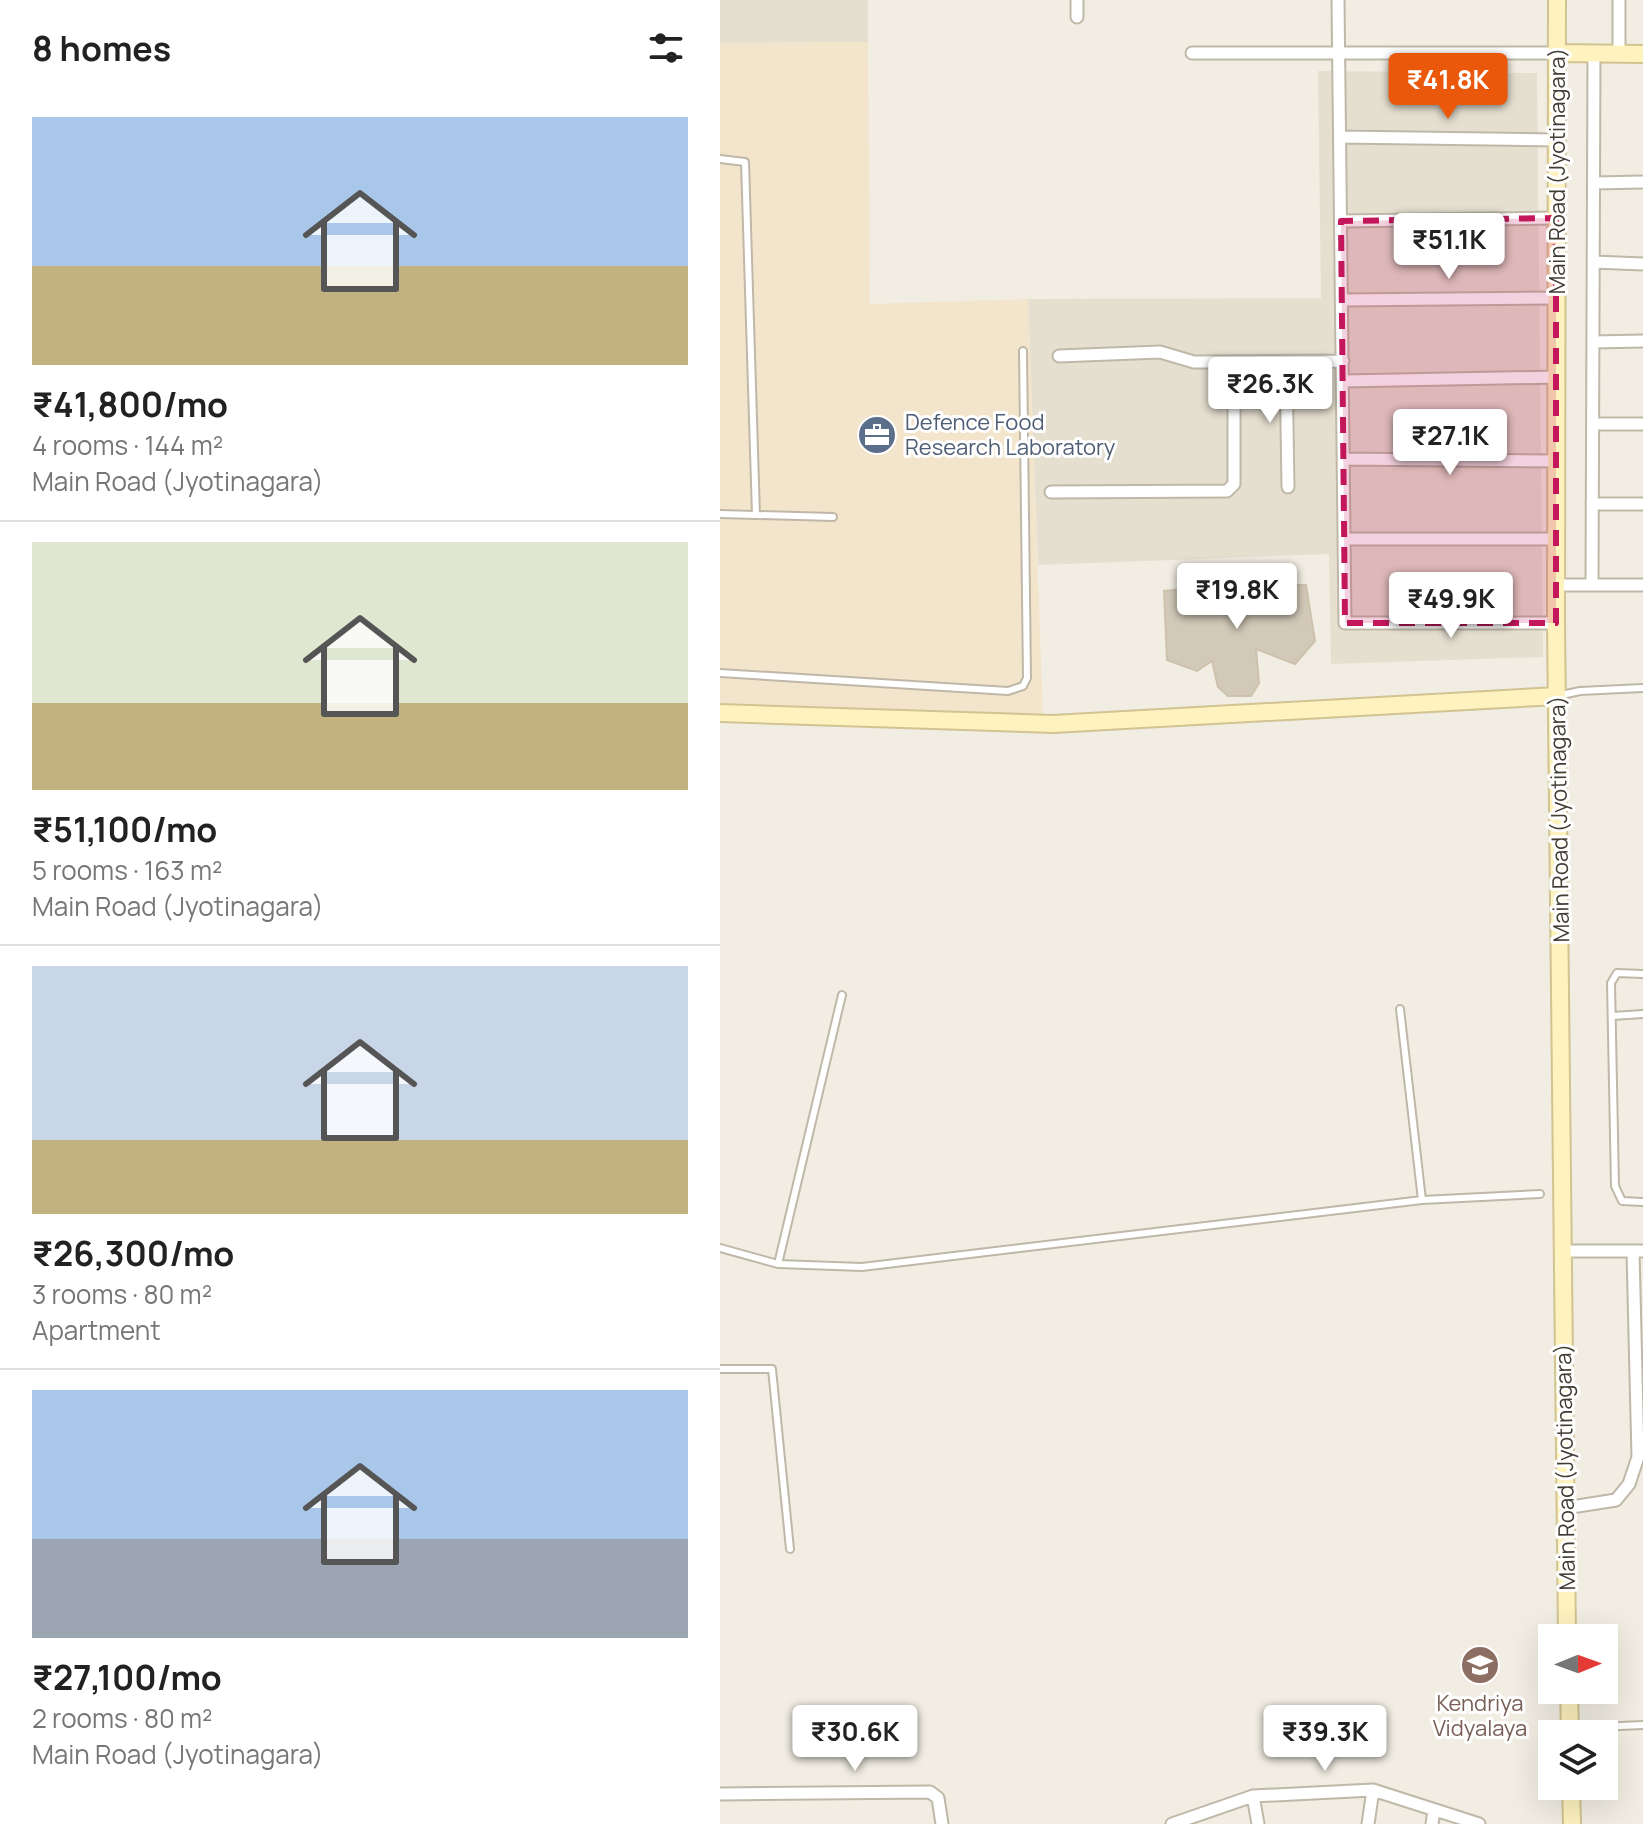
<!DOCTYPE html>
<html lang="en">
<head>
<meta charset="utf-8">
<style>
  :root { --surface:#fff; --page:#f6f6f6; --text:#222; --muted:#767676; --line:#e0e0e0; --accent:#ea580c }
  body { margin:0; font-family:Manrope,sans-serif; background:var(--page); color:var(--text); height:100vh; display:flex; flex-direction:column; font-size:30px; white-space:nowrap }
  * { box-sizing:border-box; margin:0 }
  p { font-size:26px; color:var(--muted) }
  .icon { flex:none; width:44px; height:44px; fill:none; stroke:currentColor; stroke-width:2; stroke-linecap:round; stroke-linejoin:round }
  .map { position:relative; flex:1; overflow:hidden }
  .sheet { display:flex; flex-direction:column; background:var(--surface); width:720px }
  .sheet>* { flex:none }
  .needle { width:52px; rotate:89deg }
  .fabs { position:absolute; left:818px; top:1624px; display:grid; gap:16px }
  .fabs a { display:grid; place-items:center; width:80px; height:80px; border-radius:0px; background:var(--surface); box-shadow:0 8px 32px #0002; font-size:40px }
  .price { position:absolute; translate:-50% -68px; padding:0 18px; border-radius:8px; background:#fff; color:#222; font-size:26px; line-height:52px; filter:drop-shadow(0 2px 4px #0008) }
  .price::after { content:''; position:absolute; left:50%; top:48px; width:24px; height:18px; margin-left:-12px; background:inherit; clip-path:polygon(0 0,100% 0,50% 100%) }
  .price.on { background:var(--accent); color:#fff }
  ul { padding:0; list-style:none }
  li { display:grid; align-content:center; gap:16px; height:424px; padding:0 32px }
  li+li { border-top:2px solid var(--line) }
  li span { display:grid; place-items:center; height:248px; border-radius:0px; color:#555 }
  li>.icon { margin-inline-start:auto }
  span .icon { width:144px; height:144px; fill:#fffc; stroke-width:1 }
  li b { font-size:34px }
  h2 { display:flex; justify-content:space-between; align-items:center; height:96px; padding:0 32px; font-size:34px }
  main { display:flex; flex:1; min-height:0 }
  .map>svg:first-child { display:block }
  .residential { fill:#e5dfd0 }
  .commercial { fill:#f3e5cc }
  .building { fill:#d2c9b8; stroke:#cdc2ab; stroke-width:2 }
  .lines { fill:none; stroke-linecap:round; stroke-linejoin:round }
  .lane-casing { stroke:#bfb8a8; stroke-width:10 }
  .street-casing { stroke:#bfb8a8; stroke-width:15 }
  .secondary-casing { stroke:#d1c392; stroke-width:20 }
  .lane { stroke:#fff; stroke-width:6 }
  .street { stroke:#fff; stroke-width:11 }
  .secondary { stroke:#fef2bf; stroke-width:16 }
  .marked { fill:#c2185b; fill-opacity:0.2; stroke:#c2185b; stroke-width:6; stroke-dasharray:16 10; stroke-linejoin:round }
  .labels { text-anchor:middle; stroke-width:6; stroke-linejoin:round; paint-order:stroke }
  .street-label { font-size:22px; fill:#423d33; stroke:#fff }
  .service-label { font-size:22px; fill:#4e5e75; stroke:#fff; text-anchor:start }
  .education-label { font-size:22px; fill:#785e54; stroke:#fff }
</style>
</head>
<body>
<main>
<section class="sheet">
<h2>8 homes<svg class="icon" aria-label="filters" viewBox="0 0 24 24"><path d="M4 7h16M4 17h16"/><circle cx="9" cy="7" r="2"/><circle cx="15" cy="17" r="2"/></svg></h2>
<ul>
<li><span style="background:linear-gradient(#a9c7e8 60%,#c2b280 0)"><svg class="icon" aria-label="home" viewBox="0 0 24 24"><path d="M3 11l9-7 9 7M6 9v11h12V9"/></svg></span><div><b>₹41,800/mo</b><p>4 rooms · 144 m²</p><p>Main Road (Jyotinagara)</p></div></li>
<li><span style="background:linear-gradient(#dfe7d0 65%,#c2b280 0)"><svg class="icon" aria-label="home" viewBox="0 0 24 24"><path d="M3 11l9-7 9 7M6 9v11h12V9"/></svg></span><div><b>₹51,100/mo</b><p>5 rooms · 163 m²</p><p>Main Road (Jyotinagara)</p></div></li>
<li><span style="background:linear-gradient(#c9d6e8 70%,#c2b280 0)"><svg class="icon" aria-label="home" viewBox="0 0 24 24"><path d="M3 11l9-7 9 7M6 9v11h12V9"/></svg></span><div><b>₹26,300/mo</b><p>3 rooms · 80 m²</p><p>Apartment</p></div></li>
<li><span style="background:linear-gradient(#a9c7e8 60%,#9aa5b1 0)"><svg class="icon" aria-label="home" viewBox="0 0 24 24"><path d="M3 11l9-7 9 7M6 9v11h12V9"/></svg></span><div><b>₹27,100/mo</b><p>2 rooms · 80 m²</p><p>Main Road (Jyotinagara)</p></div></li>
</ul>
</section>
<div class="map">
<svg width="923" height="1824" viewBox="0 0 923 1824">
  <rect width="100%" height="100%" fill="#f1ede2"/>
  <path class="residential" d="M0,0h148v42l-148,1z
    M598,71l219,2 6,584 -212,7 -2,-110 -291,11 -10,-266 293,-1z"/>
  <path class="commercial" d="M148,42l2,262 158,-5 15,416 -323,-10v-662z"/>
  <path class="building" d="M523,571l1,14 6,1 3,22 22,-23h31l9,56 -20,23 -39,-15 3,34 -8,13h-23l-10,-9 -6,-26 -15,10 -30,-11 -3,-69 33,-3 35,24 -3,-39z"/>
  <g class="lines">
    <g class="lane-casing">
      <path id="lane" d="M0,159l25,3 11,353
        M0,514l113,3
        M0,673l288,18 15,-5 4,-8 -4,-327
        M837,696l23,-5 63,-3
        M923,974l-26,-1 -6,10 4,203 7,15 21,1
        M680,1009l22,191
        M892,1016l31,-2
        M0,1248l58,16 84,3 560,-67 118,-6
        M58,1264l64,-269
        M0,1369h52l18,180
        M853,1728l70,-3"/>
    </g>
    <g class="street-casing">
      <path id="street" d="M618,0l7,623h211
        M899,0v53
        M357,17v-17
        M472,53h365
        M620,137l216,3
        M874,183l49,-1
        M621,221l215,-3
        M873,262l50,2
        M622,300l214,-2
        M873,342l50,-1
        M339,356l101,-4 34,10 149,-1
        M566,362l2,125
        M623,381l215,-4
        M873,424h50
        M624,459l212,2
        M331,492l176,-1 7,-7v-122
        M872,504h51
        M624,539h213
        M836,585h87
        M872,585l2,-532
        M844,1251h79
        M845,1508l51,-8 13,-16 9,-27 -5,-206
        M0,1794l210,-2 8,6 4,26
        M533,1796l5,28
        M452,1824l81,-28 120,-6 106,34
        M648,1824l5,-34
        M712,1824l2,-14"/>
    </g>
    <g class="secondary-casing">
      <path id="secondary" d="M837,0l-1,623 11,1015
        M837,53l86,1
        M0,713l333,11 504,-28
        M849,1690l1,44
        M851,1786l1,38"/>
    </g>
    <use href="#lane" class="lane"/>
    <use href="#street" class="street"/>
    <use href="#secondary" class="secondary"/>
  </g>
  <path class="marked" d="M836,218v405h-211l-4,-402z"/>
  <defs>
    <g id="office-disc" transform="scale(2)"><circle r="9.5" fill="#5c6f8a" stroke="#fff"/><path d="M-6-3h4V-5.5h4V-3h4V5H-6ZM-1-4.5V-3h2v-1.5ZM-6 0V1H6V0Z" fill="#fff"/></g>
    <g id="school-disc" transform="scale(2)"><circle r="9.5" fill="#8d6e63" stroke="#fff"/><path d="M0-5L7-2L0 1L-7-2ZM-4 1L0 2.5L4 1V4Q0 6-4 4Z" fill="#fff"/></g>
  </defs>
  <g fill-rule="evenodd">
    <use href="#office-disc" x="157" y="435"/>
    <use href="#school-disc" x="760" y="1665"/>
  </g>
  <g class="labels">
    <g class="street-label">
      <text transform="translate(837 171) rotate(-90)" y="8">Main Road (Jyotinagara)</text>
      <text transform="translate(839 819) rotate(-91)" y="8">Main Road (Jyotinagara)</text>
      <text transform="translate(845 1467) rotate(-91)" y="8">Main Road (Jyotinagara)</text>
    </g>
    <g class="service-label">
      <text x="185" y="430">Defence Food<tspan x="185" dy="25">Research Laboratory</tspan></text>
    </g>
    <g class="education-label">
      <text x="760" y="1711">Kendriya<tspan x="760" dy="25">Vidyalaya</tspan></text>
    </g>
  </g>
</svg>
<div class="fabs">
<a><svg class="needle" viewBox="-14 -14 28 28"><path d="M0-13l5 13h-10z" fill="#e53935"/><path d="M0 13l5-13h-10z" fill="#767676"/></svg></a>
<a><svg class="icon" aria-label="layers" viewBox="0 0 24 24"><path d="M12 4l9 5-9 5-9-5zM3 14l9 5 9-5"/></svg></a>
</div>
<b class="price on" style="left:728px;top:121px">₹41.8K</b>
<b class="price" style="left:729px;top:281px">₹51.1K</b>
<b class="price" style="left:550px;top:425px">₹26.3K</b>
<b class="price" style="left:730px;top:477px">₹27.1K</b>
<b class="price" style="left:517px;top:631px">₹19.8K</b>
<b class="price" style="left:731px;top:640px">₹49.9K</b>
<b class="price" style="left:135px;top:1773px">₹30.6K</b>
<b class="price" style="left:605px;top:1773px">₹39.3K</b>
</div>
</main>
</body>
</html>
